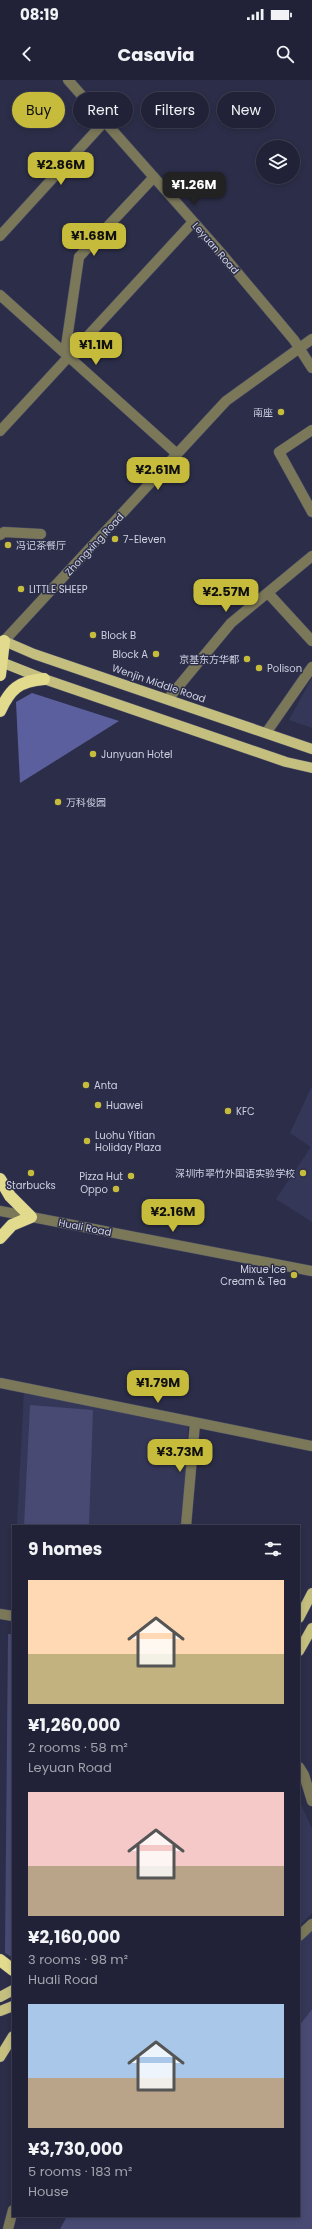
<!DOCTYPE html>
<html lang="en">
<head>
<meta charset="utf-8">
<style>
  :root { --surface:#212237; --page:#292a3f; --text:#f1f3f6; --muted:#a2a4ad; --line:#3e3f52; --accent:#c7bb3c }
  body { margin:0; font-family:Poppins,"Noto Sans SC",sans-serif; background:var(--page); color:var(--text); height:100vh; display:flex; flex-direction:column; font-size:15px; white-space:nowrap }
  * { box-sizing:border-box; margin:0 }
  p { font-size:13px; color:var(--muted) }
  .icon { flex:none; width:22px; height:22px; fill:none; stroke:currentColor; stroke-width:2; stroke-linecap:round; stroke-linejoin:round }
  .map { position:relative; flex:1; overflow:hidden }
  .panel { position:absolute; left:12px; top:1445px; width:288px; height:692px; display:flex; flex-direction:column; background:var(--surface); border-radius:0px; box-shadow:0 2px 6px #0003,0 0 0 1px var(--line) }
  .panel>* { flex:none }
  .guide { position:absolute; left:12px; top:12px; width:288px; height:36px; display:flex; gap:8px }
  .tools { position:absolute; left:256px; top:60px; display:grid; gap:8px }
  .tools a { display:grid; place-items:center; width:44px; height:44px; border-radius:50%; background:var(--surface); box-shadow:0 2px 6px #0003,0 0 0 1px var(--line); font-size:20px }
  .price { position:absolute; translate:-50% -34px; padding:0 9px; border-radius:8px; background:var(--accent); color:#111; font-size:13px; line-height:26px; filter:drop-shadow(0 1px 2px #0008) }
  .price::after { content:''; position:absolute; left:50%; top:24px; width:12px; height:9px; margin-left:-6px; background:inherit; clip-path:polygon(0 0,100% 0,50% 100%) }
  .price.on { background:#222; color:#fff }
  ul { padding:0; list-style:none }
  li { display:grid; align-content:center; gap:8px; height:212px; padding:0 16px }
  li span { display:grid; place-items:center; height:124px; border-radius:0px; color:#555 }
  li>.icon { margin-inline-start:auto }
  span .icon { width:72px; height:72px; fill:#fffc; stroke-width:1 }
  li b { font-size:17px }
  h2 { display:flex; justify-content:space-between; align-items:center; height:48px; padding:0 16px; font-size:17px }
  .chip { padding:0 14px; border-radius:18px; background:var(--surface); box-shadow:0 2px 6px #0003,0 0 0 1px var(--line); font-size:14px; line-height:36px }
  .chip.on { background:var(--accent); color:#111 }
  .status { display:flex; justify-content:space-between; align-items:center; height:28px; padding:0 20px; background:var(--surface); direction:ltr }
  .status svg { height:11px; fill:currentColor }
  header { display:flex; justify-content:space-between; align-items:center; height:52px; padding:0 16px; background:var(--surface); font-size:18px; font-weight:700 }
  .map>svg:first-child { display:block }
  .built { fill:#353758 }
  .green { fill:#484a74 }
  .forest { fill:#5c5f9e }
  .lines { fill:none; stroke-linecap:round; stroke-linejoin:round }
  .minor-casing { stroke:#494b65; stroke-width:11 }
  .major-casing { stroke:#494b65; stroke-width:11 }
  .highway-casing { stroke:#494b65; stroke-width:13 }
  .minor { stroke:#7b785a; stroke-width:10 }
  .major { stroke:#c4bf7f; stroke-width:10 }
  .highway { stroke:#e2db8e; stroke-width:12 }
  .poi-dot { fill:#c7bb3c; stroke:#2c2e49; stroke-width:1.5 }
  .labels { text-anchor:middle; stroke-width:3; stroke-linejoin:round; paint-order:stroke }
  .street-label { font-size:10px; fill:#ced0e2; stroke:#2c2e49 }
  .poi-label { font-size:10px; fill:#ced0e2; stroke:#2c2e49; text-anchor:start }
</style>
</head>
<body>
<div class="status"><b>08:19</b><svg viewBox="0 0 49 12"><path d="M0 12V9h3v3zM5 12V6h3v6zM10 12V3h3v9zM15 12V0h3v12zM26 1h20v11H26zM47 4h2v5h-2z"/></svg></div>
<header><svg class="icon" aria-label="back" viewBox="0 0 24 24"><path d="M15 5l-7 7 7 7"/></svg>Casavia<svg class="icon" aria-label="search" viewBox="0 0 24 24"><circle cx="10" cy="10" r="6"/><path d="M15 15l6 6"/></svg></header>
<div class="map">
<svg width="312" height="2149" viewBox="0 0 312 2149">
  <rect width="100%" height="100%" fill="#2c2e49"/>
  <path class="built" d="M312,598v50l-23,-8z
    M312,1006v136l-36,-23 35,-52 -21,-14z
    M24,1311l164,31 -4,104h-167z
    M299,1720l13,29v84l-13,13z
    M312,1850v79l-13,17v-84z"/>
  <path class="green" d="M30,1325l63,5 -4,116h-65z
    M8,1554h5v324l-8,-5z
    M312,1929v220h-252l7,-13h232v-190z"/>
  <path class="forest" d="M32,613l87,28 -99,62 -4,-81z"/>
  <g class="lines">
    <g class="minor-casing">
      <path id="minor" d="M68,0l153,173 73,87 18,28
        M0,156l105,-115
        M0,215l177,159
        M65,273l14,-96 75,-80
        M312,350l-33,22 33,60
        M0,351l193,-209
        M0,455l4,-3 37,2
        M268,513l44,48
        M4,561l222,-240 86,-62
        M168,619l63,-76 81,-67
        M266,653l46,-66
        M0,1131l312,60
        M0,1303l312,63
        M186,1446l9,-103
        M0,1534l13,2
        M299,1687l5,8 8,26
        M299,1856l13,-12
        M8,2149l5,-19"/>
    </g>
    <g class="major-casing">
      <path id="major" d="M4,561l30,13 278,95
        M1,582l43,17 242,83 26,6
        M299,1538l13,-25
        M299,1571l13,-23
        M0,1917l13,-7
        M0,1931l13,-5
        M0,1977l13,-21"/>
    </g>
    <g class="highway-casing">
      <path id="highway" d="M0,595l4,-34
        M0,631c10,-22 19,-30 44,-32
        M0,1099l10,17 21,21
        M0,1158l12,-13 19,-8
        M0,1880l13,10"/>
    </g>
    <use href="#minor" class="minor"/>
    <use href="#major" class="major"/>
    <use href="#highway" class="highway"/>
  </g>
  <g class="poi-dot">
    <circle cx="281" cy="332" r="4"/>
    <circle cx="115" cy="459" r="4"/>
    <circle cx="8" cy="465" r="4"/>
    <circle cx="21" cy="509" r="4"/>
    <circle cx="93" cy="555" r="4"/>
    <circle cx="156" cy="574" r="4"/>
    <circle cx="247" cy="579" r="4"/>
    <circle cx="259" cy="588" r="4"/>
    <circle cx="93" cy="674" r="4"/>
    <circle cx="58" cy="722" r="4"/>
    <circle cx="86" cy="1005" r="4"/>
    <circle cx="98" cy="1025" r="4"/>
    <circle cx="228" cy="1031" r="4"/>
    <circle cx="87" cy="1061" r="4"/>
    <circle cx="31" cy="1093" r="4"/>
    <circle cx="303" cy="1093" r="4"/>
    <circle cx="131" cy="1096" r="4"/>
    <circle cx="116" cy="1109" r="4"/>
    <circle cx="294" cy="1195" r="4"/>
  </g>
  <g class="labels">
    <g class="street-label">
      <text transform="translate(216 168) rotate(49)" y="4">Leyuan Road</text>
      <text transform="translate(94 464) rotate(-47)" y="4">Zhongxing Road</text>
      <text transform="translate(159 603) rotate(19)" y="4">Wenjin Middle Road</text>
      <text transform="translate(85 1147) rotate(11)" y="4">Huali Road</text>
    </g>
    <g class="poi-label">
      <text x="273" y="336" text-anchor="end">南座</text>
      <text x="123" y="463">7-Eleven</text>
      <text x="16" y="469">冯记茶餐厅</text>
      <text x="29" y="513">LITTLE SHEEP</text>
      <text x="101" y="559">Block B</text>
      <text x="148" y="578" text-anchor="end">Block A</text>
      <text x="239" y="583" text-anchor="end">京基东方华都</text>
      <text x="267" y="592">Polison</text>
      <text x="101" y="678">Junyuan Hotel</text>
      <text x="66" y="726">万科俊园</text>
      <text x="94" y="1009">Anta</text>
      <text x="106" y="1029">Huawei</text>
      <text x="236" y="1035">KFC</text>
      <text x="95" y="1059">Luohu Yitian<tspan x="95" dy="12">Holiday Plaza</tspan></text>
      <text x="295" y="1097" text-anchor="end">深圳市翠竹外国语实验学校</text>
      <text x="123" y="1100" text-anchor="end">Pizza Hut</text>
      <text x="31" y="1109" text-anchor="middle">Starbucks</text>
      <text x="108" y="1113" text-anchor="end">Oppo</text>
      <text x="286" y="1193" text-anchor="end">Mixue Ice<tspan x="286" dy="12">Cream &amp; Tea</tspan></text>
    </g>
  </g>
</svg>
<div class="tools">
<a><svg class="icon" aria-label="layers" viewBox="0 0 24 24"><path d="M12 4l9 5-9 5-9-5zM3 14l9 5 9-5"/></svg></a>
</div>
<b class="price" style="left:61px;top:106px">¥2.86M</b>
<b class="price on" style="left:194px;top:126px">¥1.26M</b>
<b class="price" style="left:94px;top:177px">¥1.68M</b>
<b class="price" style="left:96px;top:286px">¥1.1M</b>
<b class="price" style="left:158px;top:411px">¥2.61M</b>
<b class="price" style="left:226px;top:533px">¥2.57M</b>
<b class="price" style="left:173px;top:1153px">¥2.16M</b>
<b class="price" style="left:158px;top:1324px">¥1.79M</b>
<b class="price" style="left:180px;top:1393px">¥3.73M</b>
<div class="guide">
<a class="chip on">Buy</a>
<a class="chip">Rent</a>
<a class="chip">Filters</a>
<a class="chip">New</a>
</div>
<section class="panel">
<h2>9 homes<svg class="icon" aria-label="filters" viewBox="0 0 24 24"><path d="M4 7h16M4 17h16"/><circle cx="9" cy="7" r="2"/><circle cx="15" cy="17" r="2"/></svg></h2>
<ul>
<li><span style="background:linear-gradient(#ffd9b3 60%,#c2b280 0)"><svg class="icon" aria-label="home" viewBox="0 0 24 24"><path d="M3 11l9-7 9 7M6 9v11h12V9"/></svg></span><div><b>¥1,260,000</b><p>2 rooms · 58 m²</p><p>Leyuan Road</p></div></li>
<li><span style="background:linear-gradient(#f6c9c9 60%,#b9a48a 0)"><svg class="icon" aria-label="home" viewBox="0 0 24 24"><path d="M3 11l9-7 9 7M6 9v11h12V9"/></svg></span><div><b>¥2,160,000</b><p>3 rooms · 98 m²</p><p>Huali Road</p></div></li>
<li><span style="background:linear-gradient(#a9c7e8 60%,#b9a48a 0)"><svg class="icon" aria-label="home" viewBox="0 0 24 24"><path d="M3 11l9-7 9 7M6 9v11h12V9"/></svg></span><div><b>¥3,730,000</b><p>5 rooms · 183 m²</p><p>House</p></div></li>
</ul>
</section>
</div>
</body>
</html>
